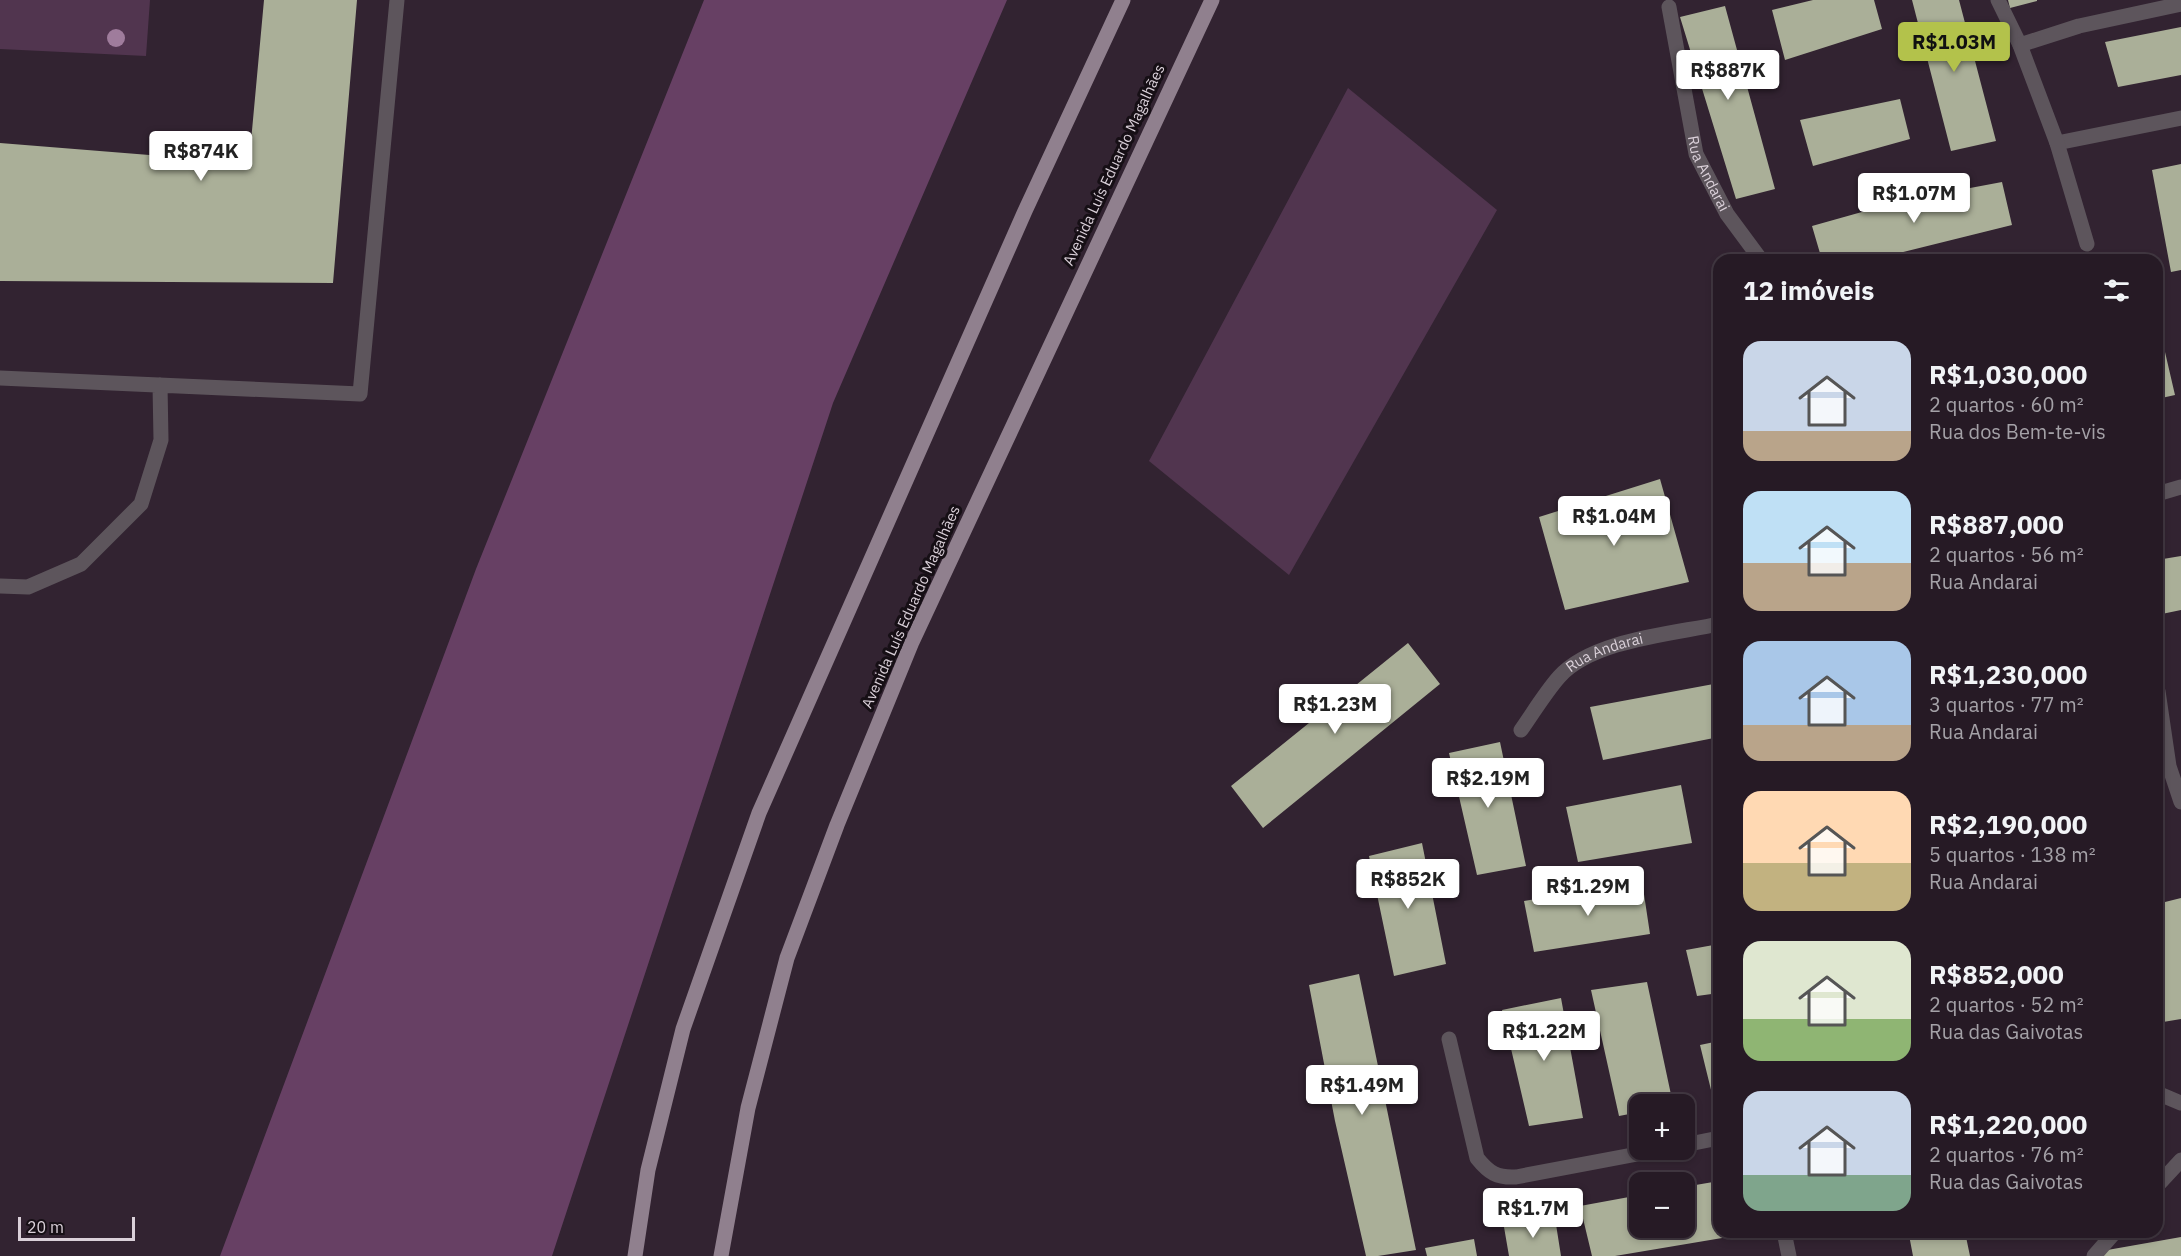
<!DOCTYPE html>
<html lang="pt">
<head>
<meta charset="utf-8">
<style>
  :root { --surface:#261a25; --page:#322732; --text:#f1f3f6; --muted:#a4a1a7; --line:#423842; --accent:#b3c24b }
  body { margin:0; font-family:"IBM Plex Sans",sans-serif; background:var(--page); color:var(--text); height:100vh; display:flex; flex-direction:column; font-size:22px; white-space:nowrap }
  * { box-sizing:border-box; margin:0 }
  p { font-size:20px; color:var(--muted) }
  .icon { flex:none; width:33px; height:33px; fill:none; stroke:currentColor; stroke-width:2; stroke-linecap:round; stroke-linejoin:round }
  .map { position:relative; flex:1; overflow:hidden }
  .details { position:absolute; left:1713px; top:254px; width:450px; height:984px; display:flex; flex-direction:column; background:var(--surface); border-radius:18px; box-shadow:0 3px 9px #0003,0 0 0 2px var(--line) }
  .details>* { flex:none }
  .fabs { position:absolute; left:1629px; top:1094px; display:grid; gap:12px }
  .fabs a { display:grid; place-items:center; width:66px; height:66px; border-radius:12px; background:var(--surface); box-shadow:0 3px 9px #0003,0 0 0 2px var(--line); font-size:30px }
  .scale { position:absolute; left:18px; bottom:15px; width:117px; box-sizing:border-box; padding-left:6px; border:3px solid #dad0d9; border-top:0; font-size:16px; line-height:21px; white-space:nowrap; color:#dad0d9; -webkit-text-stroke:4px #160f15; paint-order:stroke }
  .price { position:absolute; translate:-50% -51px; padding:0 14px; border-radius:6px; background:#fff; color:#222; font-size:20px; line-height:39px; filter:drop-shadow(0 2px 3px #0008) }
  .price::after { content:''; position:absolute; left:50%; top:36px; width:18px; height:14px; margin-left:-9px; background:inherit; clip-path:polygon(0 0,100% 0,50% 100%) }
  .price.selected { background:var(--accent); color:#111 }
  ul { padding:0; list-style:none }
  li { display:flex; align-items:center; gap:18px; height:150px; padding:0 30px }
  li span { display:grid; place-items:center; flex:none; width:168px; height:120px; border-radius:18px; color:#555 }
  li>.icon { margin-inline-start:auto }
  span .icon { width:72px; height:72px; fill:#fffc; stroke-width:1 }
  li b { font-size:26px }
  h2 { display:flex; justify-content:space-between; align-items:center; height:72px; padding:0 30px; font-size:26px }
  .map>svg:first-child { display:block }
  .green { fill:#51354f }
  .forest { fill:#674064 }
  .building { fill:#aaaf98 }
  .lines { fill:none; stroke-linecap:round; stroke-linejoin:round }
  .service { stroke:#5d555c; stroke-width:15 }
  .minor { stroke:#5d555c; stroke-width:15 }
  .primary { stroke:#90808e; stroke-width:15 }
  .tree { fill:#9f7c9c }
  .labels { text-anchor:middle; stroke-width:6; stroke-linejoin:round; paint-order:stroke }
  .street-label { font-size:15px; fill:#dad0d9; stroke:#160f15 }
</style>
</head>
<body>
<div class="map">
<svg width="2181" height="1256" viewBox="0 0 2181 1256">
  <rect width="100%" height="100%" fill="#322331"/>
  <path class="green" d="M0,0h150l-4,56 -146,-7z
    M1348,88l149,122 -208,365 -140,-114z"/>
  <path class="forest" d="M704,0h303l-174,403 -281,853h-332l256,-687z"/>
  <path class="building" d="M264,0h93l-24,283 -333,-2v-138l249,20z
    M1813,0h61l8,29 -97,31 -13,-50z
    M1912,0h47l37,141 -45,10z
    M2008,0h29v1l-27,7z
    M1725,6l50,183 -39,10 -56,-182z
    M2181,27v48l-63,12 -13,-45z
    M1900,99l10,40 -97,27 -13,-46z
    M2181,164v106l-10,2 -19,-102z
    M2002,182l10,43 -141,35h-49l-10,-34 89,-25z
    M2165,352l10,43 -18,4v-45z
    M1660,479l29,103 -124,28 -26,-93z
    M2181,556v54l-24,5v-55z
    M1408,643l32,41 -177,144 -32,-42z
    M1719,683v54l-116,23 -13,-53z
    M1500,742l26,124 -49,9 -28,-122z
    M1681,785l11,58 -114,19 -12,-55z
    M1422,843l24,121 -52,12 -25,-120z
    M1642,881l8,53 -116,18 -10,-51z
    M2181,898v121l-18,3 -6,-30v-88z
    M1719,944v49l-22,3 -11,-46z
    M1359,974l57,276 -38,6h-12l-31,-135 -26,-136z
    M1647,982l26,122h-33v8l-21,4 -28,-126z
    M1561,998l22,120 -54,8 -27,-116z
    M1719,1041v56l-6,1 -13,-53z
    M1719,1181v51h14l1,4 -119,20h-23l-12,-50 60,-11v32h44v-40z
    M1555,1218l6,38h-52l-5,-29z
    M1930,1232h35l5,24h-57l-4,-21z
    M2181,1237v19h-87l2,-4z
    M1474,1239l3,17h-50l-2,-8z"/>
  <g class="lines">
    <path class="service" d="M0,378l360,16 37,-394
      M0,586l28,1 53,-23 60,-60 20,-64 -1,-55"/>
    <g class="minor">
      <path d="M1998,0l22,45"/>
      <path id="s1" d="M1669,7l27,147 31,60 34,46"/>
      <path d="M2057,143l124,-25"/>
      <path d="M2087,244l-30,-101 -37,-98 59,-19 102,-22"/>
      <path d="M2157,494l24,-7"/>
      <path d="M2158,691l11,75 12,36"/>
      <path id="s2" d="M1521,730c12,-17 24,-37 38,-53 33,-37 113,-43 160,-53"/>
      <path d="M1449,1039l28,119c12,15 20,20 39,19l148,-28"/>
      <path d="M2157,1093l24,10"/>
      <path d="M1684,1145l35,-7"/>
      <path d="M2157,1186l24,-26"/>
      <path d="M1784,1232l5,24"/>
      <path d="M2094,1256l21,-24"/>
    </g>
    <path class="primary" d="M635,1256l13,-86 35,-141 76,-216 266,-602 98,-211
      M721,1256l27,-148 39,-150 50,-133 75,-183 300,-642"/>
  </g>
  <circle class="tree" cx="116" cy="38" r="9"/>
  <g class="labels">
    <g class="street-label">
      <text transform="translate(1114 165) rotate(-65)" y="5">Avenida Luís Eduardo Magalhães</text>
      <text dy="5" stroke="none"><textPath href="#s1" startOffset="172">Rua Andarai</textPath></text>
      <text transform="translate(911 607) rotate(-66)" y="5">Avenida Luís Eduardo Magalhães</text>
      <text dy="5" stroke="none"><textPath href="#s2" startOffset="118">Rua Andarai</textPath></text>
    </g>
  </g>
</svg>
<div class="fabs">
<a>+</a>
<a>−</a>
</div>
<div class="scale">20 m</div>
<b class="price selected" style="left:1954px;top:73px">R$1.03M</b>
<b class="price" style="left:1728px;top:101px">R$887K</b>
<b class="price" style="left:201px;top:182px">R$874K</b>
<b class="price" style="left:1914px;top:224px">R$1.07M</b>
<b class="price" style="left:1614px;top:547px">R$1.04M</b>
<b class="price" style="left:1335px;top:735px">R$1.23M</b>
<b class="price" style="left:1488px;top:809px">R$2.19M</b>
<b class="price" style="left:1408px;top:910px">R$852K</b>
<b class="price" style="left:1588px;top:917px">R$1.29M</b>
<b class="price" style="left:1544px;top:1062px">R$1.22M</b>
<b class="price" style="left:1362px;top:1116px">R$1.49M</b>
<b class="price" style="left:1533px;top:1239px">R$1.7M</b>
<section class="details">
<h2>12 imóveis<svg class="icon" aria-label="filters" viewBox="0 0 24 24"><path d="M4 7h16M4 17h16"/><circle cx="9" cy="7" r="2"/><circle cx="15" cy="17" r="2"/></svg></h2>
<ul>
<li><span style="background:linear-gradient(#c9d6e8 75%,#b9a48a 0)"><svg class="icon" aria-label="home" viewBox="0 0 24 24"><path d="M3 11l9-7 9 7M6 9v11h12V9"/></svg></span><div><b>R$1,030,000</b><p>2 quartos · 60 m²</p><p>Rua dos Bem-te-vis</p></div></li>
<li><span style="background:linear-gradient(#bfe0f5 60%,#b9a48a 0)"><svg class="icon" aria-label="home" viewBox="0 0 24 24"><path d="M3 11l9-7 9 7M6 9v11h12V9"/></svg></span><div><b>R$887,000</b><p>2 quartos · 56 m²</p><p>Rua Andarai</p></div></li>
<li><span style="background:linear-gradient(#a9c7e8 70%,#b9a48a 0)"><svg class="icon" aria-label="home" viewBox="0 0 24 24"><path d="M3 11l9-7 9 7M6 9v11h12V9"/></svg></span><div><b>R$1,230,000</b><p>3 quartos · 77 m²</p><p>Rua Andarai</p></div></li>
<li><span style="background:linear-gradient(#ffd9b3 60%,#c2b280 0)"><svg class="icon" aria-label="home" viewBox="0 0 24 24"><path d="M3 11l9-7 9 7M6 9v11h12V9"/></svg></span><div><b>R$2,190,000</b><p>5 quartos · 138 m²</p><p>Rua Andarai</p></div></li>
<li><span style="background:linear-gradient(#dfe7d0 65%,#8fb573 0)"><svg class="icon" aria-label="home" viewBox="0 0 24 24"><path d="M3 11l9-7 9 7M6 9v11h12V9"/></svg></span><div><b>R$852,000</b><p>2 quartos · 52 m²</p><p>Rua das Gaivotas</p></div></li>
<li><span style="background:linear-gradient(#c9d6e8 70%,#7fa58c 0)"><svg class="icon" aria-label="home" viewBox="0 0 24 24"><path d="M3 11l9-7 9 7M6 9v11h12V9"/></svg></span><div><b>R$1,220,000</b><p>2 quartos · 76 m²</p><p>Rua das Gaivotas</p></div></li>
</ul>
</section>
</div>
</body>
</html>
